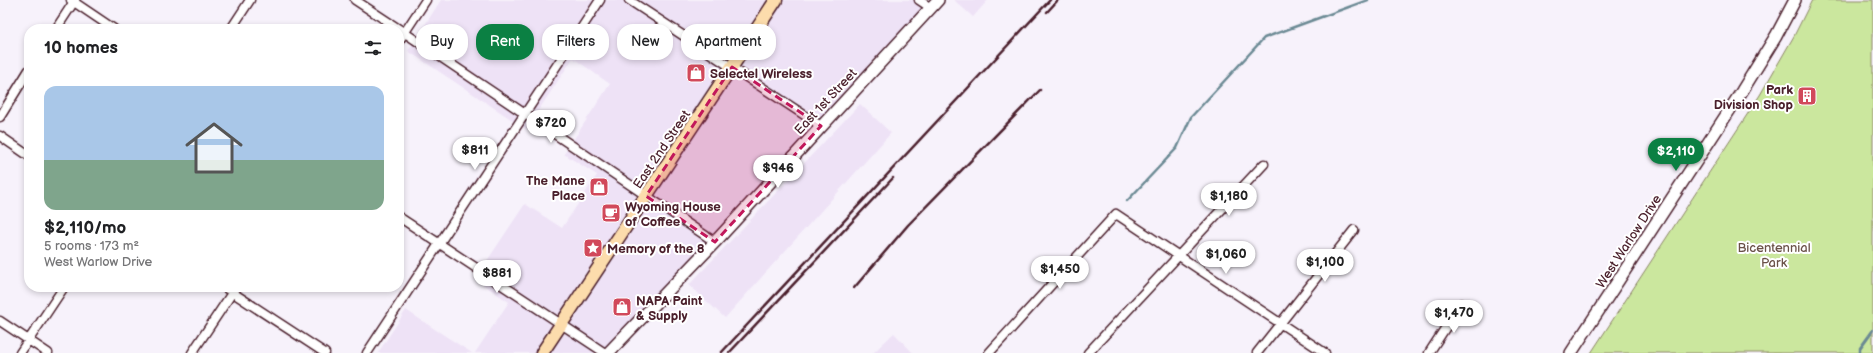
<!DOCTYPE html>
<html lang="en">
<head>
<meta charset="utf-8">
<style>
  :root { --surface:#fff; --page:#f2f2f2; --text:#202124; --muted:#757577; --line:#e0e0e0; --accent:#0b8043 }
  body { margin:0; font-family:"Balsamiq Sans",sans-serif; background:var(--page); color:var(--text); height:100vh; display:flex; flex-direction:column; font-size:15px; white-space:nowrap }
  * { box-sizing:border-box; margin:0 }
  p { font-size:13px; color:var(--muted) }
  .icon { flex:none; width:22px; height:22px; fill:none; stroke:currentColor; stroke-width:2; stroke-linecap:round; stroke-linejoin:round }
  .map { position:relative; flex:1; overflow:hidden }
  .details { position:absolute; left:24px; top:24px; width:380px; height:268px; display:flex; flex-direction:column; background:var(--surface); border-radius:16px; box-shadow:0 2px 6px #0003 }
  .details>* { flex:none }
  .banner { position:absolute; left:416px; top:24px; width:380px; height:36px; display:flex; gap:8px }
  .price { position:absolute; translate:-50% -34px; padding:0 9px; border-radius:14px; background:#fff; color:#222; font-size:13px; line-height:26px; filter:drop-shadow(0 1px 2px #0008) }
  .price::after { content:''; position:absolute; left:50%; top:24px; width:12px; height:9px; margin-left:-6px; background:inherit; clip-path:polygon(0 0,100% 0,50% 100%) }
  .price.active { background:var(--accent); color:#fff }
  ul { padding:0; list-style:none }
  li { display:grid; align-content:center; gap:8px; height:212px; padding:0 20px }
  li+li { border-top:1px solid var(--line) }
  li span { display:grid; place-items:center; height:124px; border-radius:12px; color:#555 }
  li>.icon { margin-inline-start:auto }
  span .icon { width:72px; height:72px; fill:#fffc; stroke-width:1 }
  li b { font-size:17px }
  h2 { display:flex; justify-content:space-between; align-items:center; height:48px; padding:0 20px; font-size:17px }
  .chip { padding:0 14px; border-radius:16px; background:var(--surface); box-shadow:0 2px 6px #0003; font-size:14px; line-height:36px }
  .chip.active { background:var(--accent); color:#fff }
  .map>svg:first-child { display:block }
  .built { fill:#eee2f6 }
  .green { fill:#cbe79e; stroke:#8a8364 }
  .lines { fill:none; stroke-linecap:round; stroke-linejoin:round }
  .stream { stroke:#6a8993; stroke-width:2.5 }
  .street-casing { stroke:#4a1f2b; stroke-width:11 }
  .secondary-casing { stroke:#4a1f2b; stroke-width:14 }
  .primary-casing { stroke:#4a1f2b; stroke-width:15 }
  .street { stroke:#fff; stroke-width:8 }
  .secondary { stroke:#fff; stroke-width:11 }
  .primary { stroke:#fcdcac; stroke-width:12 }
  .rail { stroke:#4a1f2b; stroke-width:2.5 }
  .marked { fill:#c2185b; fill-opacity:0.2; stroke:#c2185b; stroke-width:3; stroke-dasharray:8 5; stroke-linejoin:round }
  .labels { text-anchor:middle; stroke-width:4; stroke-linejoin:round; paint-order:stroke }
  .poi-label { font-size:13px; font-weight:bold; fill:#4a1f2b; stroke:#fff; text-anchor:start }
  .street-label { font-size:13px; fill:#4a1f2b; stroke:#fff }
  .park-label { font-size:13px; fill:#6a5148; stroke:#fff }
</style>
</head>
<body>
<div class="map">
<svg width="1873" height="353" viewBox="0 0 1873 353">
  <rect width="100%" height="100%" fill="#f7f2fb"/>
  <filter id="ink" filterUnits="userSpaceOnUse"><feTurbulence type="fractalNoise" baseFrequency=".025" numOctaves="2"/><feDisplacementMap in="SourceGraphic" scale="8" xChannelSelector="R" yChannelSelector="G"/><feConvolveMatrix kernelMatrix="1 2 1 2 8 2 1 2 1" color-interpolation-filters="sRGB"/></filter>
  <g filter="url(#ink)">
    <path class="built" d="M441,0h490l-328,353h-128l34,-51 -34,-23 50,-75 37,24 35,-53 -33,-21 46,-70 -37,-26 -47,71 -118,-78z
      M954,0h34l-15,17z
      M860,104l31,29 -166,185 -36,-33z
      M406,310l30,20 36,23h-94z
      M894,333l19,20h-40z"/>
    <path class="green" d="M1812,0h61v353h-282l169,-258 34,-59z"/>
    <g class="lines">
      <path class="stream" d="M1127,201l50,-53 14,-31 73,-79 104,-38
        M1860,353v-5l13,-18"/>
      <g class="street-casing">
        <path id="street" d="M71,0l43,29
          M355,0l44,29
          M629,0l192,126
          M919,0l12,8
          M56,29l19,-29
          M231,29l19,-29
          M399,29l316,213
          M399,41l27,-41
          M0,117l29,-47
          M0,136l29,20
          M399,217l206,136
          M224,287l101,66
          M0,321l48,32
          M20,353l44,-66
          M192,353l44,-66
          M367,353l233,-353
          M989,353l127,-139 209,139
          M1088,353l176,-189
          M1257,353l97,-123
          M1429,353l32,-49"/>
      </g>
      <g class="secondary-casing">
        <path id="secondary" d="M608,353l107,-111 223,-242
          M1571,353l171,-262 34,-55 19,-36"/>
      </g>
      <g class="primary-casing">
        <path id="primary" d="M542,353l234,-353"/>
      </g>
      <use href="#street" class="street"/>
      <use href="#secondary" class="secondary"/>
      <use href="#primary" class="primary"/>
      <path class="rail" d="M1047,12l11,-12
        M854,288l54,-63 132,-135
        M721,353l329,-353
        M729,353l164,-175"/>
    </g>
  </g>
  <path class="marked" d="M732,67l89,59 -106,116 -69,-46z"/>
  <defs>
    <g id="shop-square" transform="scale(1)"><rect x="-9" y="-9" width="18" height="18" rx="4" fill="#d1495b" stroke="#fff"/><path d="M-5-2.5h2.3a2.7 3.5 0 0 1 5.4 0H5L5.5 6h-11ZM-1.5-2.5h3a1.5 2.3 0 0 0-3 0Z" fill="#fff"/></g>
    <g id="building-square" transform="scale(1)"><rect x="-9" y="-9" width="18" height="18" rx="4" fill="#d1495b" stroke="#fff"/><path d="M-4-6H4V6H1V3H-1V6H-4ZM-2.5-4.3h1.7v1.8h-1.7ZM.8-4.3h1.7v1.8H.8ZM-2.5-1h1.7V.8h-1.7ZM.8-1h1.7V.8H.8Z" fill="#fff"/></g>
    <g id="cafe-square" transform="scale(1)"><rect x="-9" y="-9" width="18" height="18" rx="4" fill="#d1495b" stroke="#fff"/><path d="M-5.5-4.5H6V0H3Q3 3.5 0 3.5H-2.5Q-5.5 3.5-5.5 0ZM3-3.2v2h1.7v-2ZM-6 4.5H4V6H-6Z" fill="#fff"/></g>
    <g id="sight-square" transform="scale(1)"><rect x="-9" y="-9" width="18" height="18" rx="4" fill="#d1495b" stroke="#fff"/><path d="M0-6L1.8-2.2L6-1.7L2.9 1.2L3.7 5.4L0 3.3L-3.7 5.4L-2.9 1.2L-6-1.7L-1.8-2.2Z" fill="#fff"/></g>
  </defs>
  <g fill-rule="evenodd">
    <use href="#shop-square" x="696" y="73"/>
    <use href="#building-square" x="1807" y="96"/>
    <use href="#shop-square" x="599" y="187"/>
    <use href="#cafe-square" x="611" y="213"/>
    <use href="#sight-square" x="593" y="248"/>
    <use href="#shop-square" x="622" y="307"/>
  </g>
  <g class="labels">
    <g class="poi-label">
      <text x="710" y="78">Selectel Wireless</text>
      <text x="1793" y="94" text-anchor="end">Park<tspan x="1793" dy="15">Division Shop</tspan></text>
      <text x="585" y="185" text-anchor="end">The Mane<tspan x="585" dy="15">Place</tspan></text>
      <text x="625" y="211">Wyoming House<tspan x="625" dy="15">of Coffee</tspan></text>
      <text x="607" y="253">Memory of the 8</text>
      <text x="636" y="305">NAPA Paint<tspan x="636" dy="15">&amp; Supply</tspan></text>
    </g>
    <g class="street-label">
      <text transform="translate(825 101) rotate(-47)" y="5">East 1st Street</text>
      <text transform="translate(661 149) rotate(-56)" y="5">East 2nd Street</text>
      <text transform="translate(1628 241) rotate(-57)" y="5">West Warlow Drive</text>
    </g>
    <g class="park-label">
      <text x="1774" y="252">Bicentennial<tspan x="1774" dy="15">Park</tspan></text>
    </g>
  </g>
</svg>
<b class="price" style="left:551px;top:144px">$720</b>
<b class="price" style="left:475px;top:171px">$811</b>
<b class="price active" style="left:1676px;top:172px">$2,110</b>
<b class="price" style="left:778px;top:189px">$946</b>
<b class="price" style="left:1229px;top:217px">$1,180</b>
<b class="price" style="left:1226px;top:275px">$1,060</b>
<b class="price" style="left:1325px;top:283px">$1,100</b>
<b class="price" style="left:1060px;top:290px">$1,450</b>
<b class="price" style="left:497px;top:294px">$881</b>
<b class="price" style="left:1454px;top:334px">$1,470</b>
<div class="banner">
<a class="chip">Buy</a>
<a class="chip active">Rent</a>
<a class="chip">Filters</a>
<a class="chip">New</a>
<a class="chip">Apartment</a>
</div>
<section class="details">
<h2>10 homes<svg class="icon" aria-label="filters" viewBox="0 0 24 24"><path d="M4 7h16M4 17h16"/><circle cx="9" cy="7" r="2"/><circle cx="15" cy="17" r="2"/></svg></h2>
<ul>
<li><span style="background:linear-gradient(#a9c7e8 60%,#7fa58c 0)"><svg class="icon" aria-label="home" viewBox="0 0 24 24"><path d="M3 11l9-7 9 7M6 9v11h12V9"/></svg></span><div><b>$2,110/mo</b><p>5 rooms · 173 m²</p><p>West Warlow Drive</p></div></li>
</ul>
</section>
</div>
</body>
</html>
